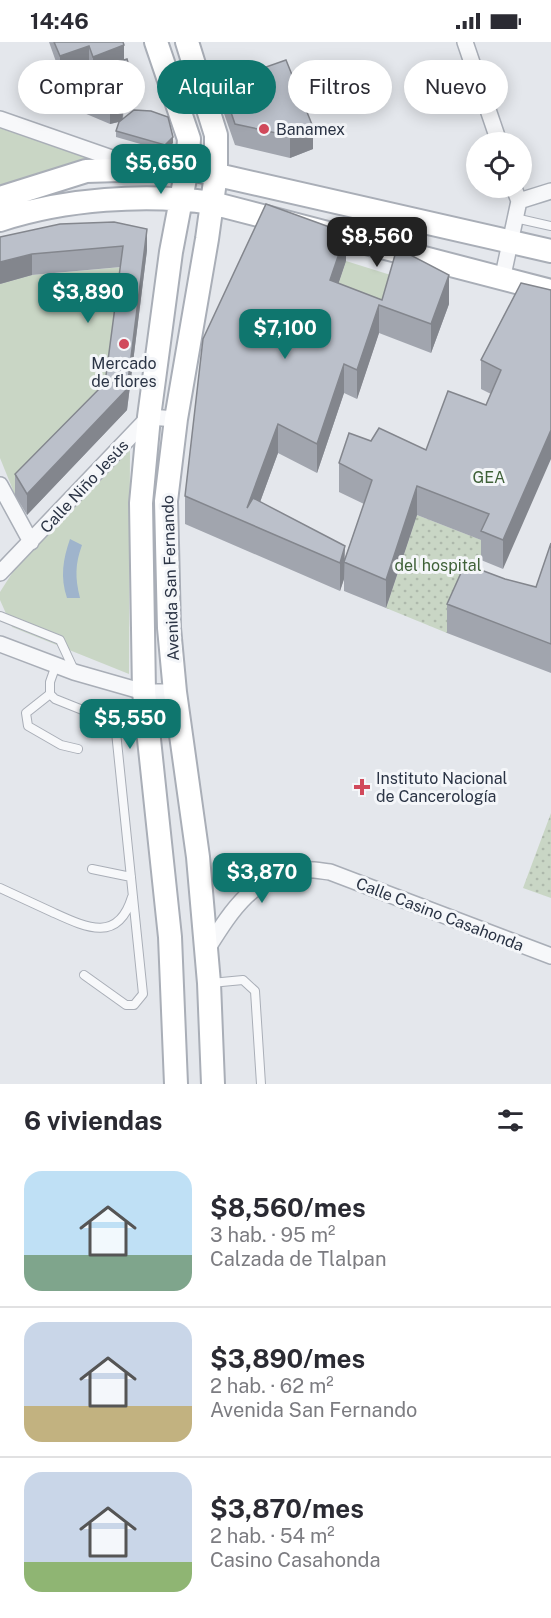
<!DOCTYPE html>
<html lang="es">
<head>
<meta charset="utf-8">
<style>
  :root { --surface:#fff; --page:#f7f7f7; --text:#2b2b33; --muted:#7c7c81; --line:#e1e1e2; --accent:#0f766e }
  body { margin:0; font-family:"Public Sans",sans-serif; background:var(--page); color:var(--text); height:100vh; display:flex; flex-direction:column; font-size:22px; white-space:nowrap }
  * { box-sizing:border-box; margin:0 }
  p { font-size:20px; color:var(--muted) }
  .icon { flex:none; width:33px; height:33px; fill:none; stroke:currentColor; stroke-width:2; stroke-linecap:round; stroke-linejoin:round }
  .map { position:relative; height:1042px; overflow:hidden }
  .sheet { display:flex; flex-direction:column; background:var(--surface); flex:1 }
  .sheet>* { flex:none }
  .banner { position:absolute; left:18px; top:18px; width:516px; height:54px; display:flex; gap:12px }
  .tools { position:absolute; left:466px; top:90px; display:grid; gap:12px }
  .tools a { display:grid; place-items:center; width:66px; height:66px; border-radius:50%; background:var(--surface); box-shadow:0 3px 15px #0003; font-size:30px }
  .price { position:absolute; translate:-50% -51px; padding:0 14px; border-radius:12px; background:var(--accent); color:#fff; font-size:20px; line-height:39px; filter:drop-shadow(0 2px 3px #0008) }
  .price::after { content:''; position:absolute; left:50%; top:36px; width:18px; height:14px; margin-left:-9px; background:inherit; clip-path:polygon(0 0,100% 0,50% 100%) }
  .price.selected { background:#222; color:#fff }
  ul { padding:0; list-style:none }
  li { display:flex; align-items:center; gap:18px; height:150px; padding:0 24px }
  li+li { border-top:2px solid var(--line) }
  li span { display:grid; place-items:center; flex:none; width:168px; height:120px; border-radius:18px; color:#555 }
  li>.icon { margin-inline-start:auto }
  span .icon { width:72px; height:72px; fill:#fffc; stroke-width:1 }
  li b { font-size:26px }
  h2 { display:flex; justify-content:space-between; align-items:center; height:72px; padding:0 24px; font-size:26px }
  .pill { padding:0 21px; border-radius:27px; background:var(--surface); box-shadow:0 3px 15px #0003; font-size:21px; line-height:54px }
  .pill.selected { background:var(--accent); color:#fff }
  .status { display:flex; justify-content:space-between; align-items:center; height:42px; padding:0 30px; background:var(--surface); direction:ltr }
  .status svg { height:16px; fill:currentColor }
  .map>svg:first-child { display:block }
  .park { fill:#c9d6c5 }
  .garden { fill:url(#garden-dots) }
  .water { fill:#9fb4cc }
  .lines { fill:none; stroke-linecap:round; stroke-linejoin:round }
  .lane-casing { stroke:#a9aeb7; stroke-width:10 }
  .street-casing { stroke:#a9aeb7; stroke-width:18 }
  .secondary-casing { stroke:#a9aeb7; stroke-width:26 }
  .lane { stroke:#f7f8fa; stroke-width:8 }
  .street { stroke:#f7f8fa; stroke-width:15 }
  .secondary { stroke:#fff; stroke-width:22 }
  .wall { fill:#a1a5ae }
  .shaded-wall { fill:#83868d }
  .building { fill:#bbc0ca; stroke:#83868d; stroke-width:1.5 }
  .poi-dot { fill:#d1495b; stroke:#f4f6f9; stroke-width:2 }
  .labels { text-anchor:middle; stroke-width:6; stroke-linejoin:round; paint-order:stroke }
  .poi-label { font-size:16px; fill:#2b3445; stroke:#f4f6f9; text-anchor:start }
  .park-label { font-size:16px; fill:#3f6138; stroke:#f4f6f9 }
  .street-label { font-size:16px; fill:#2b3445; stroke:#f4f6f9 }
</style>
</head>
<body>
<div class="status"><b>14:46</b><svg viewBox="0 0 49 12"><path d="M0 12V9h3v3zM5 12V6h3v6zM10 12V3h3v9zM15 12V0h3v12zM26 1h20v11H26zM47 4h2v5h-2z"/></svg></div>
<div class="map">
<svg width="551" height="1042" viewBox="0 0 551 1042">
  <defs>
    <pattern id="garden-dots" width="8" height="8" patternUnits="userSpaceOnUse" patternTransform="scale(1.5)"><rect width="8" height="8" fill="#c9d6c5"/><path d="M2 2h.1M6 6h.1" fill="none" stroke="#adb8ab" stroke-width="1.8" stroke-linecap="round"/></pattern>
  </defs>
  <rect width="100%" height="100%" fill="#e4e7ec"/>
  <path class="park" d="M0,86l93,32 -93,34z
    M346,219l51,16 -16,51 -51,-19z
    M123,225l-18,137 -90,91 -15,-37v-174l32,-9z
    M130,405l-1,227 -117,-47 -12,-27v-8l16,-25z"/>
  <path class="garden" d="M417,473l72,28 -42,90 -61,-25z
    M551,771v85l-28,-10z"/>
  <path class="water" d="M70,497l12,6c-7,19 -7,33 -2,53h-13c-7,-21 -4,-39 3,-59z"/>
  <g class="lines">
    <g class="lane-casing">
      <path id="lane" d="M515,176l36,8
        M0,574l60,24 14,30
        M56,623l-6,17v12l5,5 50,20 11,13 27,262 -9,11h-8l-42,-30
        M50,652l-24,19 2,13 33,19 17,4
        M92,827l39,8
        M0,846c17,8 35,16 52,24 33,15 66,32 80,-15
        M211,941l32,-3 12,11 6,93"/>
    </g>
    <g class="street-casing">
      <path id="street" d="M465,0l34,100
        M0,77l132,46
        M519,159l32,-10
        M502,238l17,-79 -5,-13
        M0,443l31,57
        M0,531l149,-156 27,2
        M0,602l74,28 70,20h31
        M206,909c24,-38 46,-76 96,-81 9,-1 19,1 28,2l221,84"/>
    </g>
    <g class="secondary-casing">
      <path id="secondary" d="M156,0l33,97 -2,29 -16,84 -22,165 -8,86 3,189 26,245 6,147
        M187,0l29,93v39l-9,65 -31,180 -10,82 3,127 6,64 23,165 11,126 4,101
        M0,156l86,-27 101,-3 364,83
        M0,178c64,-21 146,-27 212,-17l339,88"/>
    </g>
    <use href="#lane" class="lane"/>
    <use href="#street" class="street"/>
    <use href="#secondary" class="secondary"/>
  </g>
  <path class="wall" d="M49,0h74l1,18 9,36 -9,9 -1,14 50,24 -8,8 -49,-14v-6l3,-9 -9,2 -26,-11 -7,-22v-16l15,-5 -3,-8 -29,11z
    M221,41l92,66 -23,9 -55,-13 -14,-40z
    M60,182l87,26 -20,160 -100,105 -12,-20v-21l90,-91 16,-116 -89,8 -32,9z
    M346,219l-8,23 44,16 67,4 -18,49 -52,-20 -22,66 -13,-6 -27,80 -39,-20 -18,49 85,56 19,-54 -25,-12v-29l32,-22 55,9 60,-45 5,-11 -10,-5v-29l40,-77 -18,286 -22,-9v-20l-64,-25 -31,93 -42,-17v-12l-4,12 -155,-67v-28z
    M551,501v130l-104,-40v-29l58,-25 31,8z"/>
  <path class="shaded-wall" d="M124,3v17l-31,11v-16z
    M89,4v16l-29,11v-17z
    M133,38v16l-9,9 -2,16 -12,3v-17l14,-18z
    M313,85v22l-23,9v-22z
    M173,95v6l-8,8v-6z
    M147,187v21l-20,160 -100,105v-21l100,-105z
    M346,191v28l-16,48v-29z
    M32,212v21l-32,9v-22z
    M449,233v29l-18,49v-29z
    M379,263v28l-22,66v-29z
    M344,322v29l-27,80v-29z
    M278,382v29l-26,71 -5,-16z
    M551,388v29l-48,110v-29z
    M417,444v29l-31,93v-28z
    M345,504l-1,33 -4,12v-28z"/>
  <path class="building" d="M54,0h69l1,3 -31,12 -4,-11 -29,10z
    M127,17l6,21 -9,9 -2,15 -12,3 -26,-10 -7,-22z
    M286,18l27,67 -23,9 -55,-12 -14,-41z
    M134,68l17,1 17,6 5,20 -8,8 -49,-14 3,-9z
    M266,162l80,29 -16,47 52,20 15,-52 52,27 -18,49 -52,-19 -22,65 -13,-6 -27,80 -39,-20 -31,84 6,-10 92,48 -5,17 -155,-67 18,-157z
    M114,180l33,7 -20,160 -100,105 -12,-20 90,-91 18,-137 -91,8 -32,8v-25l60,-13z
    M521,241l30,7v140l-48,110 -22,-9 8,-17 -72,-28 -31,94 -42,-18 28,-82 -33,-17 10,-30 22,8 8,-13 47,22 22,-59 38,14 15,-35 -20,-10z
    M551,501v101l-104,-40 18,-40 40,15 31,8z"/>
  <g class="poi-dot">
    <circle cx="264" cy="87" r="6"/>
    <circle cx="124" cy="302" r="6"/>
    <path d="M359 736h6v6h6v6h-6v6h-6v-6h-6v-6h6z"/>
  </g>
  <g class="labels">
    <g class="poi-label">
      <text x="276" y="93">Banamex</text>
      <text x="124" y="327" text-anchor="middle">Mercado<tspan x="124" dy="18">de flores</tspan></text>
      <text x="376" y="742">Instituto Nacional<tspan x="376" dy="18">de Cancerología</tspan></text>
    </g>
    <g class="park-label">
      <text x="489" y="441">GEA</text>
      <text x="438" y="529">del hospital</text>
    </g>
    <g class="street-label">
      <text transform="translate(84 444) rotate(-47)" y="6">Calle Niño Jesús</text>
      <text transform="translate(170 536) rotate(-92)" y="6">Avenida San Fernando</text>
      <text transform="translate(440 872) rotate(21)" y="6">Calle Casino Casahonda</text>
    </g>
  </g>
</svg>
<div class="tools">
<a><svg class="icon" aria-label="locate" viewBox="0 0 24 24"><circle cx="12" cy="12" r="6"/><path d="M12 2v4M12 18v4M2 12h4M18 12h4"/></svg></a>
</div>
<b class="price" style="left:161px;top:153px">$5,650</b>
<b class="price selected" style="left:377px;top:226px">$8,560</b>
<b class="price" style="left:88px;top:282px">$3,890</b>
<b class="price" style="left:285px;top:318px">$7,100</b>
<b class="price" style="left:130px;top:708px">$5,550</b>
<b class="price" style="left:262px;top:862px">$3,870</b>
<div class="banner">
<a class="pill">Comprar</a>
<a class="pill selected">Alquilar</a>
<a class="pill">Filtros</a>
<a class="pill">Nuevo</a>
</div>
</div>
<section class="sheet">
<h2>6 viviendas<svg class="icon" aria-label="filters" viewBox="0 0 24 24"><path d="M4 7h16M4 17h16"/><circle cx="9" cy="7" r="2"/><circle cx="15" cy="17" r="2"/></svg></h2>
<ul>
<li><span style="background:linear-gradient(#bfe0f5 70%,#7fa58c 0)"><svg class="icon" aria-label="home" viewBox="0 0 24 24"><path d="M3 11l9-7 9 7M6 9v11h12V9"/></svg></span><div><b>$8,560/mes</b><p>3 hab. · 95 m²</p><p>Calzada de Tlalpan</p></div></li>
<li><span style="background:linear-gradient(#c9d6e8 70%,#c2b280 0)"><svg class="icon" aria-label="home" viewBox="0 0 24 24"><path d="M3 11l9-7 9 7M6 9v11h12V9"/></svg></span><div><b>$3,890/mes</b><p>2 hab. · 62 m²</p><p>Avenida San Fernando</p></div></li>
<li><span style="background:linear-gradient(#c9d6e8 75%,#8fb573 0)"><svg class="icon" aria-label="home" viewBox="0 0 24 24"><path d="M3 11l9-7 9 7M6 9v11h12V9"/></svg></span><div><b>$3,870/mes</b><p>2 hab. · 54 m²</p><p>Casino Casahonda</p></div></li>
</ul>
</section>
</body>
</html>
